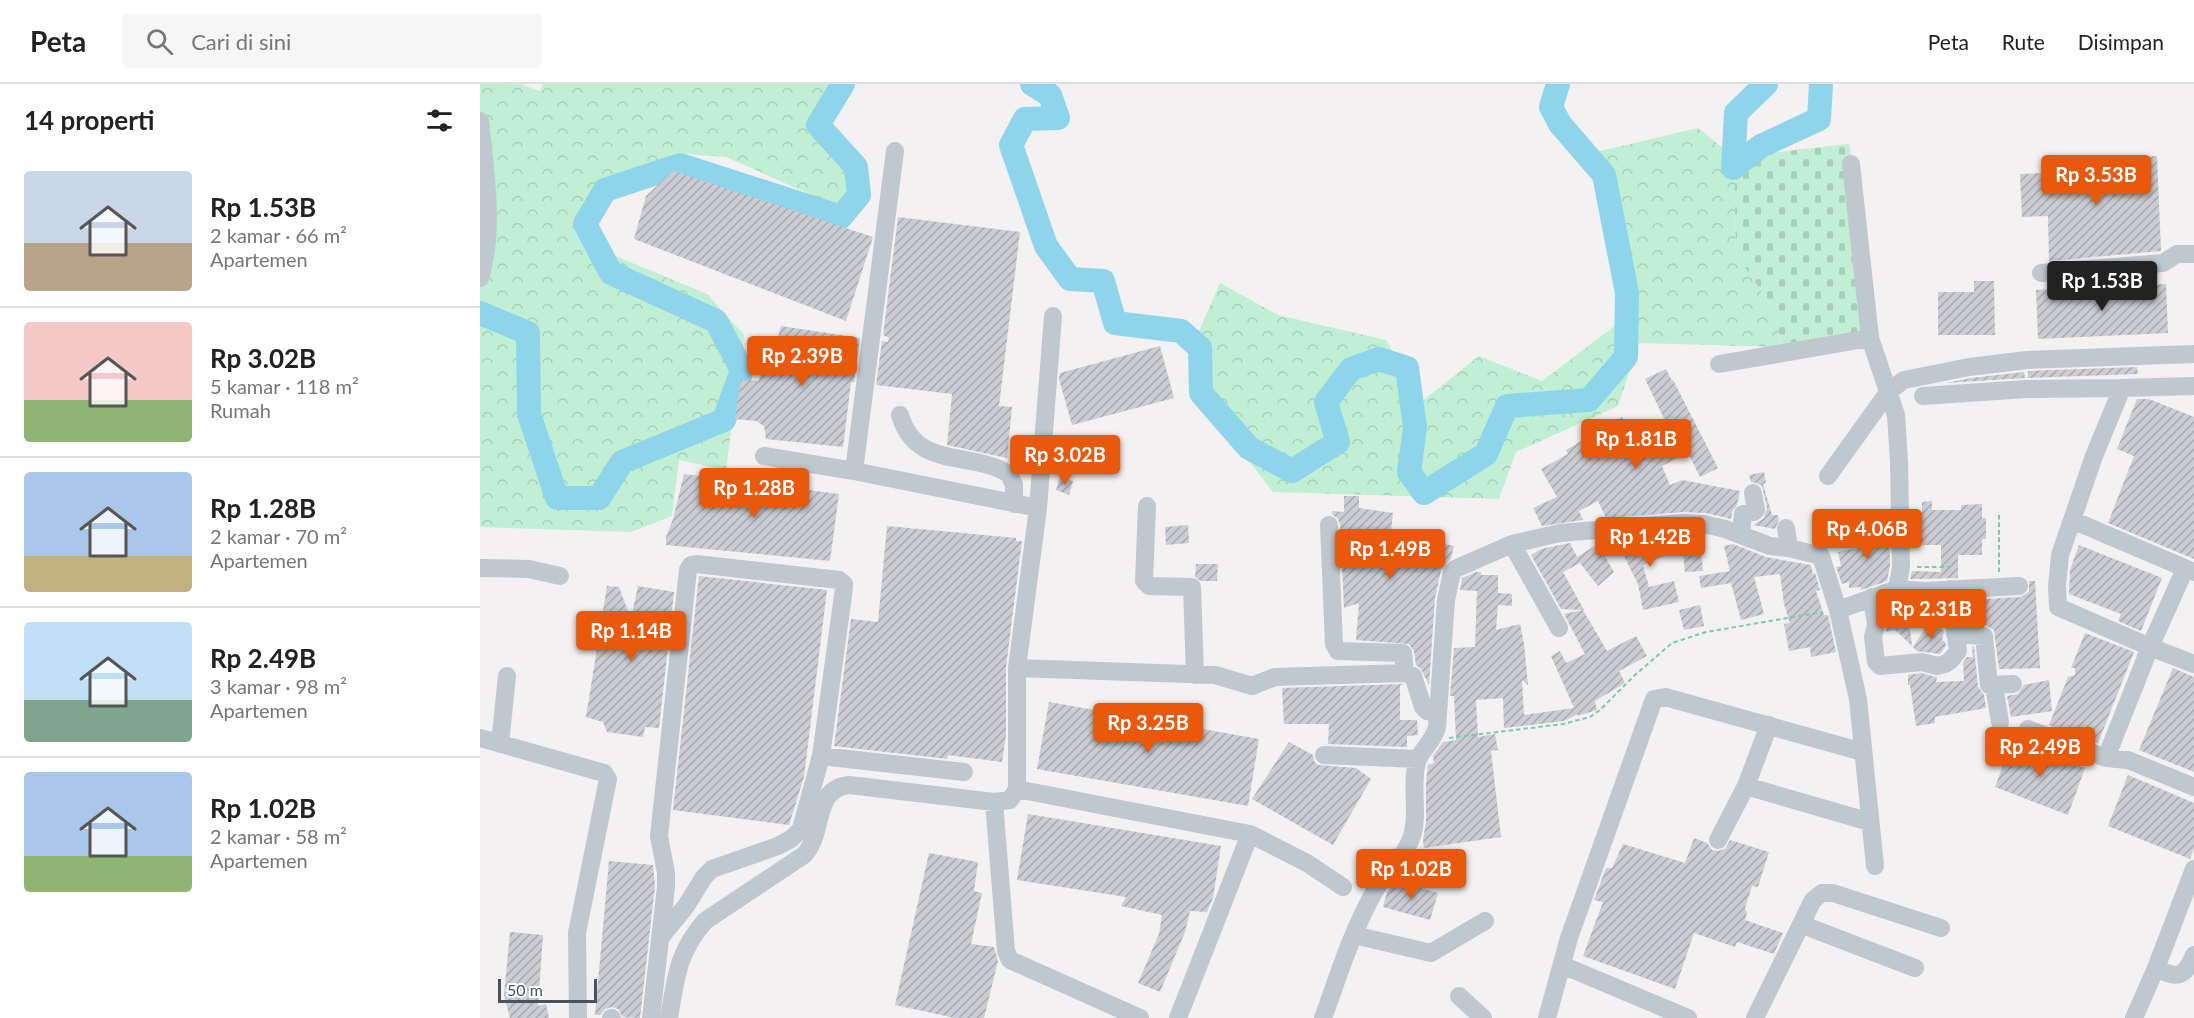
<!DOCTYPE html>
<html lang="id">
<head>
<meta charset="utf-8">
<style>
  :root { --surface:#fff; --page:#f6f6f6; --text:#222; --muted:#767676; --line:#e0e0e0; --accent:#ea580c }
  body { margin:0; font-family:Lato,sans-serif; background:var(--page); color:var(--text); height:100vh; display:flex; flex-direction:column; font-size:22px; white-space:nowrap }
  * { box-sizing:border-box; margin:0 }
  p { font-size:20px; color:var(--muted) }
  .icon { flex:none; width:33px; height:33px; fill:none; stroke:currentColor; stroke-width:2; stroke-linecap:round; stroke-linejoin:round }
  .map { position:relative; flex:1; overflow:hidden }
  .panel { display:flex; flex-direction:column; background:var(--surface); width:480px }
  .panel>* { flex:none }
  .scale { position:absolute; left:18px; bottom:15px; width:99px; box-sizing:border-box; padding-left:6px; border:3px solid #49535e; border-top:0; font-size:16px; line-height:21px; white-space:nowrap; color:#49535e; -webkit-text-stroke:4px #fff; paint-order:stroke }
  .price { position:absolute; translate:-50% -51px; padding:0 14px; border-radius:6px; background:var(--accent); color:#fff; font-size:20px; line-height:39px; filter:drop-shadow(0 2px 3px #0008) }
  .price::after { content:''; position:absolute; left:50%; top:36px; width:18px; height:14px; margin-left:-9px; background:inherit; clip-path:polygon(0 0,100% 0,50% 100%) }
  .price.selected { background:#222; color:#fff }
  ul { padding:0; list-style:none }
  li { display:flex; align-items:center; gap:18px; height:150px; padding:0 24px }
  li+li { border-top:2px solid var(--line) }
  li span { display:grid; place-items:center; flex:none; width:168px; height:120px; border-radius:6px; color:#555 }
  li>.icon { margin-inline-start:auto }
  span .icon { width:72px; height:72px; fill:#fffc; stroke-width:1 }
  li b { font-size:26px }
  h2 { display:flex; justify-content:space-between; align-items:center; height:72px; padding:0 24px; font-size:26px }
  header { display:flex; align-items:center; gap:36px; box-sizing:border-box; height:84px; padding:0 30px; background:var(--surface); border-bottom:2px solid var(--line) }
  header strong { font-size:28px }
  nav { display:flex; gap:33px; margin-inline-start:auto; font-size:21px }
  .search { width:420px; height:54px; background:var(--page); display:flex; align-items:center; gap:15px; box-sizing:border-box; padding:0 21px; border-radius:6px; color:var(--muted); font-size:22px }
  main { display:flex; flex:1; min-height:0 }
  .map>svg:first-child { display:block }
  .forest { fill:url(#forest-crowns) }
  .cemetery { fill:url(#cemetery-stones) }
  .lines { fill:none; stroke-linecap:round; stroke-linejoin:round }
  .river { stroke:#8ed5eb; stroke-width:24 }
  .building { fill:url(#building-hatch) }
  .path { stroke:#79cda7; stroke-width:2; stroke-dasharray:4.5 3; stroke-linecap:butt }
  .minor { stroke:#bfc7cf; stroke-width:18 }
</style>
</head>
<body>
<header>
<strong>Peta</strong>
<div class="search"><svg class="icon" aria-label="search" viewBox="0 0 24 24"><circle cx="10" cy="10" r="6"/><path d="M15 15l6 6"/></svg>Cari di sini</div>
<nav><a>Peta</a><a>Rute</a><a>Disimpan</a></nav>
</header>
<main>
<section class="panel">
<h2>14 properti<svg class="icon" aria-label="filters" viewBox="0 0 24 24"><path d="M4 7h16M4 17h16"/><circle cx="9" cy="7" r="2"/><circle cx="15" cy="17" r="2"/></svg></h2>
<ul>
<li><span style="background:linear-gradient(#c9d6e8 60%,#b9a48a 0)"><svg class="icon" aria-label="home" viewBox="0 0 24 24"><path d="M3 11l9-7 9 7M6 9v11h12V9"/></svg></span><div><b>Rp 1.53B</b><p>2 kamar · 66 m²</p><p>Apartemen</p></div></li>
<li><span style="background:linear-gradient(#f6c9c9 65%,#8fb573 0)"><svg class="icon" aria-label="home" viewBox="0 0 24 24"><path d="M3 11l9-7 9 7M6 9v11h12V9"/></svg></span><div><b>Rp 3.02B</b><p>5 kamar · 118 m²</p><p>Rumah</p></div></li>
<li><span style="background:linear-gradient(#a9c7e8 70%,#c2b280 0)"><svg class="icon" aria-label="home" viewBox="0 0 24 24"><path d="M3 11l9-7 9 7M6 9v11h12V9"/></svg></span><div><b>Rp 1.28B</b><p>2 kamar · 70 m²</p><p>Apartemen</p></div></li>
<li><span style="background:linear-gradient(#bfe0f5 65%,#7fa58c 0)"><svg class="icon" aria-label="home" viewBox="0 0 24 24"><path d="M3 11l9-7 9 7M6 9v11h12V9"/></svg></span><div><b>Rp 2.49B</b><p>3 kamar · 98 m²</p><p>Apartemen</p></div></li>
<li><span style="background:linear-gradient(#a9c7e8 70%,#8fb573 0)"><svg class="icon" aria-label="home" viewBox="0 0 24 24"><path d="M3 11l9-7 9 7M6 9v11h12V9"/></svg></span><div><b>Rp 1.02B</b><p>2 kamar · 58 m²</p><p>Apartemen</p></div></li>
</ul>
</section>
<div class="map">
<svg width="1714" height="934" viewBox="0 0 1714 934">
  <defs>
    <pattern id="forest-crowns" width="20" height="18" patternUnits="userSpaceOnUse" patternTransform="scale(1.5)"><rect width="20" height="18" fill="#c1efd4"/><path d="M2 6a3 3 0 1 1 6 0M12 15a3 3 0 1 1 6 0" fill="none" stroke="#a7cfb8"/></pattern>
    <pattern id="cemetery-stones" width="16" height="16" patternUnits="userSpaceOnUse" patternTransform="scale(1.5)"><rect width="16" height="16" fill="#c1efd4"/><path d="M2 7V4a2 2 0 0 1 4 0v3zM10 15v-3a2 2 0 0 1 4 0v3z" fill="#a7cfb8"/></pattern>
    <pattern id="building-hatch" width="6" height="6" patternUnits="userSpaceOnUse" patternTransform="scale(1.5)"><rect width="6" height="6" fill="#cbcdd3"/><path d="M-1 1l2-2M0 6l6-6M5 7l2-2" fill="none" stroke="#a7a9ae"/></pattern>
  </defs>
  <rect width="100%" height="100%" fill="#f3f1f1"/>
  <path class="forest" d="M0,0h40l20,7 3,-7h289l-3,4 3,45 38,56 -20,23 -124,-55 -51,-4 -67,30 -14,64 113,47 37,41 -18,135 -47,-10 -7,56 -41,16 -151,-5z
    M1218,44l36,29 2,97 39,57 7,36 -143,-4 -21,63 -102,46 -17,47 -226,-7 -81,-104v-41l28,-64 58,32 108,25 35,62 58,-46 63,25 82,-62 -32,-166z"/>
  <path class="cemetery" d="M1369,60l15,69 15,123 -97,11 -7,-36 -39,-57 -2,-97z"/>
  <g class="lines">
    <path class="river" d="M552,0l18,11 8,23 -33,1 -14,26 35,101 24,33 33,2 12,42 66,8 19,17 1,45 48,55 43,23 46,-29 -12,-40 25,-33 28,-10 28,9 8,59 -6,45 15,21 62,-39 21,-48 82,-6 37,-43 1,-64 -23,-118 -44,-51 -9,-17 7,-23
      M1286,0l-30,29 -3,55 28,-22 58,-27 2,-35
      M0,229l48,20 1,81 28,84h42l23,-36 102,-42 18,-50 -26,-49 -105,-48 -26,-49 20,-34 75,-25 161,52 18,-22 -3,-28 -38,-42 25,-41"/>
  </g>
  <path class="building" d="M1677,72l4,95 -112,10 -1,-45 -26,1 -2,-43 26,-1 -1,-13z
    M193,87l200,66 -27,84 -212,-82 12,-43z
    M418,133l122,15 -21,174 13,1 -5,51 -60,-13 5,-51 -76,-9 6,-44 6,1 1,-4 -6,-3z
    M1494,197h20l1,54h-57v-43h36z
    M1686,200l2,49 -130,6 -2,-49z
    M301,242l79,12 -6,44h-3l-8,65 -77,-8 -2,-13 -8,-5 -21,-2 6,-39 18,1 6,-44 12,3z
    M680,262l14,52 -102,27 -13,-46 1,-6z
    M1657,283l1,7 -110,4v-7z
    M1186,285l6,12 1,-1 45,88 -18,9 -12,-24 -26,13 8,19 12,-5 58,11 -3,14 -5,7 -1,7 -25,-6 -23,-1 -77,6 -8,-17 -19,10 4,9 -41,6 -9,-18 24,-11 -16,-28 27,-15 -2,-4 56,-33 13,25 14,-6 4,11 20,-10 -28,-58z
    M1544,288l1,6 -80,5 26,-5z
    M1657,315h12l45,18v142l-86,-36 26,-67 -17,-7z
    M1284,388l2,11 -3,1 9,31h6l1,5 -4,9 -22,-4 11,-7 3,-10 -5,-22 -5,-3 -6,-1 -2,-7z
    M204,390l155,20 -9,67 -164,-16v-8l7,-18z
    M580,393l13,4 -4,14 -13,-5z
    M864,412h15v12l34,5 -3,27 31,2 1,-3 32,7 -3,12 -10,12 -6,28 -6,87 -8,-16 -5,-4 -2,-14 -5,-7 -53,-4 3,-37 -15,5 -4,-83 -2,-6 -6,-5v-3l12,1z
    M1452,417v9h29v-5l21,-1v14h4v21h-4v16h-24v23l-48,1 2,-8 29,1v-27h-19v-43z
    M1409,439l1,43 -3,15 -26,9v-3l-12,1v-6l-7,2 -6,-17 5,-1 -3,-14 24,-5v-19h19v-4z
    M708,441l1,18 -23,2 -1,-18z
    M407,442l129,12v3h6l-16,126v68l-4,27 -54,-7 -1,4 -113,-13 17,-127 27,3z
    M1196,451l1,21 -8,-2 -26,11 6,22 25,-6 5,21 -36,8 -5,-26 -22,-44z
    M1090,459l7,14 21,-13 16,28 -16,14 -18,-23 -17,9 21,38 -23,-1 -30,-54 10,-6z
    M1253,460l33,13 45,8 2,9 2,-1 5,17 -4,1 8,24h4l8,37 -25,5 -1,-10 -21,4 -5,-27 6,-1 -6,-19 -4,-30 -26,3 10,37 -23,6 -10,-37 -30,5 -2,-12 31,-5 -6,-25z
    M1599,461l83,33 -21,53 -23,-10 3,-7 -52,-20 1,-24z
    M1221,466l2,21 -18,1 -2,-20z
    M716,480h22l-1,17h-16l-6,-4z
    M996,488h5v3h17v18l14,1v12l-14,-1 -2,25 24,-6 4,20 4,41 -6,-5 2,35 50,-7 -23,-52 9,-5 6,12 19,-9 -21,-40 19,-4 24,41 29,-15 11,20 -28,15 6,12 -30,18 2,9 -19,6v-2l-14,7 -60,7 -1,-30 -27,2 2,37 17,-3 3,16 -7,1 10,86 -77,11 -1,-8 3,-18v-40l2,-17 6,-2 -1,-7 10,-14 13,-2 -2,-44h-4l4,-48 21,-1 2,-56 -17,-1 2,-12z
    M219,492l128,14 -23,187 -15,48 -116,-15z
    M1549,497h6l5,87 -41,1 -5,-39 -9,-5 -15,-1 -2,-24 52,-3 9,-5z
    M127,502l12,1 12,32 7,-33 36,6 -15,136 -14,-1 -2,10 -36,-5 -4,-10 -17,-5z
    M1419,516l4,1 2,11 3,-1 4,35 -17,-16 -9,2 1,-9 -2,-18z
    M1220,521l4,21 -20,4 -5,-20z
    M1450,537l14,10 -2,9 3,2 1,4 -6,8 -23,-3 -4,-4z
    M1605,549l49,19 -36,91 -49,-18 19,-48 7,-2v-7h-4z
    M1492,562l2,1 4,40 6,8 2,13 -51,9v6l-19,3 -6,-41h-2v-10l13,-2 16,4 -1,5 28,-1 -1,-18 4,-6h6z
    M1693,584l21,9v95l-55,-22z
    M1569,596l3,31 -41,6 -4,-21 11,-2 6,-9z
    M923,600l1,1h-4v35h17l1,15 -11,1v11l-79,-3 1,-20h-45l-2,-36z
    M569,618l210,37 -11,67 -211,-37z
    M1532,657l73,27 -17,47 -73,-28z
    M809,658l24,13 1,6 4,4 38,3 15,11 -38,66 -81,-46z
    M1648,691l66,28v45l-4,11 -82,-33z
    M548,730l193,32 -8,52 -6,14 -17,-1 -5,21 -25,60 -22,-9 21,-49 3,-19 -41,-9 5,-9 -109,-17z
    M1214,754l13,5 5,7 6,1 7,-2 5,-9 39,12 -11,35 -6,-1 -7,22 2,5 -2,7 38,13 -9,21 -37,-12 -2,5 -41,-14 -19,56 -92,-33 20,-54 -9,-2 12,-32h6l11,-24 62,19z
    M449,769l49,9 -4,29 8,2 -11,51 23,3 4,14 -14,57h-29l-60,-13z
    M129,777l44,4 2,21 -15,132 -17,-1 -5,-8 -6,-2 -7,2 -5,6h-5z
    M916,797l42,12 -8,27 -47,-13 4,-15z
    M30,848l33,3 -5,71 8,-2 3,14h-39l-6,-23z"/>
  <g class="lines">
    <path class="path" d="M1519,431v57
      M1437,483h33
      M969,654l114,-14 27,-7 10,-7 35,-35 37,-32 34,-11 117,-20"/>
    <path class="minor" d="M0,37c5,50 15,108 0,157
      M1371,80l19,174
      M1561,189l122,-10 14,-9h17
      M1239,280l151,-26 26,77 3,47 2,105 -4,22 -59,21
      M1443,312l103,-7 96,-1
      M420,331c16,55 70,35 109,59l5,11v19
      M284,372l90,15 184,37
      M374,387l41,-320
      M1348,392l61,-85 15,-11 65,-13 58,-7 167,-6
      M667,422l-3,75 5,5 43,1 3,88
      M1592,436l122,52
      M849,441l5,119 4,7 65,2 2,20
      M1306,444l3,20
      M1261,450l2,-20 11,-2 2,-2 -3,-17
      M1032,460l47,84
      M0,484l49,1 31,7
      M1705,485l-35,78 -92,-40 -1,-21 3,-31 34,-99 28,-68 72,-2
      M1417,505l27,2 95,-5
      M1392,513l4,28 -3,12 3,25 4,4 42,-4 15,4 8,-2 6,-4 7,-9 -8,-62
      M1475,550l29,2 5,49 24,-1
      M537,584l198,7 37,11 23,-9 130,-4 8,3 10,31 4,4 11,3
      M1514,602l6,36
      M1548,645l78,29 22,2 66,27
      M0,654l124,35 4,6 -31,154 1,85
      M20,660l7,-68
      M844,671l93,4
      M341,672l143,16
      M1626,674l44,-111 44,17
      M1266,702l124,36
      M537,705l233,45 57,29 36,24
      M514,718l12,149 4,9 130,58
      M1238,756l28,-54 23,-61
      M1323,841l112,43
      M874,851l77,18 54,-32
      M1082,881l126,53
      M1676,884c22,11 28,10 38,-13
      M979,912l24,22
      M131,934h1
      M171,934l15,-131v-14l-7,-37 29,-266 3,-5 5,-1 143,16 5,4v4l-23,168 -20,73 -10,10 -13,7 -66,23 -8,8 -18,29 -26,32
      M189,934c7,-40 8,-65 36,-97l99,-66c21,-22 8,-66 45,-70l145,17 16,-2 7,-11v-121l21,-160 15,-192
      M698,934l72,-184
      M843,934c16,-44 30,-90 54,-131 10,-17 27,-29 34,-48 9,-24 -1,-52 6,-77 3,-11 17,-21 20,-35l9,-127 6,-28 3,-3 57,-25 48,-11 123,-10 21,1 21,5 45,17 19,2 32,8 17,54 20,89 17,167
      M1067,934l22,-80 85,-239 11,-2 198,55
      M1275,934l58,-118 9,-7h11l108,35
      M1654,934l22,-50 38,-99"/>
  </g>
</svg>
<div class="scale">50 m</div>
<b class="price" style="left:1616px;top:122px">Rp 3.53B</b>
<b class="price selected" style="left:1622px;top:228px">Rp 1.53B</b>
<b class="price" style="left:322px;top:303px">Rp 2.39B</b>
<b class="price" style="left:1156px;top:386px">Rp 1.81B</b>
<b class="price" style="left:585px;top:402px">Rp 3.02B</b>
<b class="price" style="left:274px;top:435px">Rp 1.28B</b>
<b class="price" style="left:1387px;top:476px">Rp 4.06B</b>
<b class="price" style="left:1170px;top:484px">Rp 1.42B</b>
<b class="price" style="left:910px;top:496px">Rp 1.49B</b>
<b class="price" style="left:1451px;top:556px">Rp 2.31B</b>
<b class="price" style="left:151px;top:578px">Rp 1.14B</b>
<b class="price" style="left:668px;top:670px">Rp 3.25B</b>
<b class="price" style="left:1560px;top:694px">Rp 2.49B</b>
<b class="price" style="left:931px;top:816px">Rp 1.02B</b>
</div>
</main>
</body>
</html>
